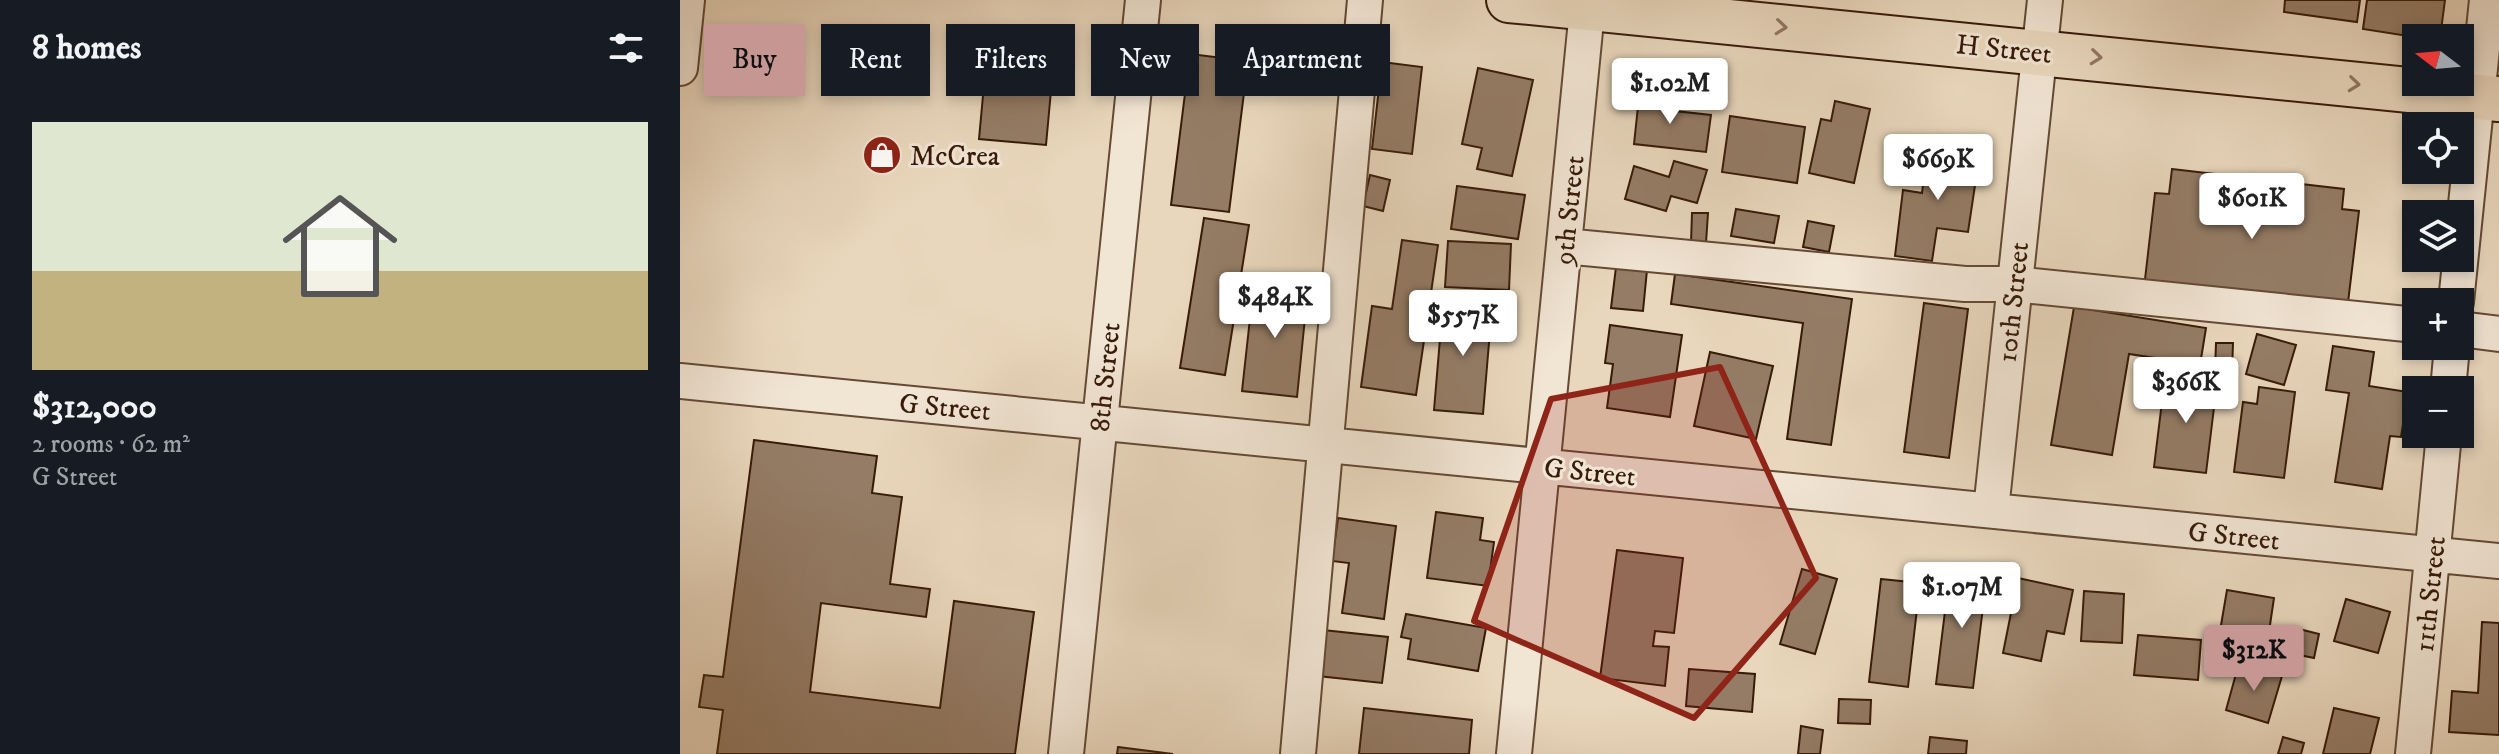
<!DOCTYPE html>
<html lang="en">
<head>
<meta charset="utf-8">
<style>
  :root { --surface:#171b24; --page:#242831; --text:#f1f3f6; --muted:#9ea1a6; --line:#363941; --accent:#c59692 }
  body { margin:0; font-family:"IM FELL DW Pica",serif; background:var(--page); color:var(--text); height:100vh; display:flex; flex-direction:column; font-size:30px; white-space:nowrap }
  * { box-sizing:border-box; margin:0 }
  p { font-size:26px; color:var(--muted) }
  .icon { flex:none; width:44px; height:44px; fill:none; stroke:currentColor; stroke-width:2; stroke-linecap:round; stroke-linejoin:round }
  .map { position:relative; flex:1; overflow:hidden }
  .details { display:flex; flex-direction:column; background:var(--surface); width:680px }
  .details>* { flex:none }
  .banner { position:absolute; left:24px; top:24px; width:760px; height:72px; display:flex; gap:16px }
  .needle { width:52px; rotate:286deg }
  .buttons { position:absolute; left:1722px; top:24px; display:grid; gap:16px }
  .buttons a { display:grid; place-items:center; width:72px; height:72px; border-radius:0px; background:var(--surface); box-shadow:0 4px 12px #0003; font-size:40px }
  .price { position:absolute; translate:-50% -68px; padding:0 18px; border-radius:8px; background:#fff; color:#222; font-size:26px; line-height:52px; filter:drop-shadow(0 2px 4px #0008) }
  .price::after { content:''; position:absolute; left:50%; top:48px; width:24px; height:18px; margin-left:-12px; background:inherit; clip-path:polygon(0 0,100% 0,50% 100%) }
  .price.selected { background:var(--accent); color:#111 }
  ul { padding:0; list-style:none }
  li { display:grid; align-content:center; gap:16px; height:424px; padding:0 32px }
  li+li { border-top:2px solid var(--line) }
  li span { display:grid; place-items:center; height:248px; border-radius:0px; color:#555 }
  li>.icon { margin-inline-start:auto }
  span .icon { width:144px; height:144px; fill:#fffc; stroke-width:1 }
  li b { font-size:34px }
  h2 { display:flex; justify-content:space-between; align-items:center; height:96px; padding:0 32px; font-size:34px }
  .tag { padding:0 28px; border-radius:0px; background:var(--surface); box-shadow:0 4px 12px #0003; font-size:28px; line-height:72px }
  .tag.selected { background:var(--accent); color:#111 }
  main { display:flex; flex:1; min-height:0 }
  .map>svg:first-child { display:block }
  .building { fill:#947c66; stroke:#371a08; stroke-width:2 }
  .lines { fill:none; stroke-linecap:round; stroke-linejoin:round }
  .minor-casing { stroke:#644935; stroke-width:38 }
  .major-casing { stroke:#371a08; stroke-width:48 }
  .minor { stroke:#f1e5d4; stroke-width:34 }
  .major { stroke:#e9d7bd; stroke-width:44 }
  .oneway { stroke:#907862 }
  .marked { fill:#8f2418; fill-opacity:0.2; stroke:#8f2418; stroke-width:6; stroke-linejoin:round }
  .labels { text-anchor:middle; stroke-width:6; stroke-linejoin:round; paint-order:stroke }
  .street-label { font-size:28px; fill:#371a08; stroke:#f1e5d4 }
  .poi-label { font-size:28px; fill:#371a08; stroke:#f1e5d4; text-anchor:start }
</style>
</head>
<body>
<main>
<section class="details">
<h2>8 homes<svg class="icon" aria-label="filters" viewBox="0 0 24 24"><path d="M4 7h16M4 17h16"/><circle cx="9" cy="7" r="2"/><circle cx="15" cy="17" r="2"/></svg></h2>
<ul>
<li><span style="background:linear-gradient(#dfe7d0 60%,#c2b280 0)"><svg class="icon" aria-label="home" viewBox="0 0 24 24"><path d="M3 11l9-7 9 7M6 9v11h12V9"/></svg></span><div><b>$312,000</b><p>2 rooms · 62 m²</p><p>G Street</p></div></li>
</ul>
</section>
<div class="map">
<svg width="1819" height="754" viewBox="0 0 1819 754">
  <rect width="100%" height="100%" fill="#e9d7bd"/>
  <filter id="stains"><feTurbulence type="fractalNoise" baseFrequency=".0025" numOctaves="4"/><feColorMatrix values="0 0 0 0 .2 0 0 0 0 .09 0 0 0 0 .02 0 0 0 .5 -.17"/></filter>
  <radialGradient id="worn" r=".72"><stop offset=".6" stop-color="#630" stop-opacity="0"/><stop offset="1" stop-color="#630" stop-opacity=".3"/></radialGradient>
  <path class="building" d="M1605,0h75l-3,22 -73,-10z
    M1687,0h78l-5,38h-19l-58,-9z
    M510,54l58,7 -19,151 -58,-7z
    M702,62l40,5 -10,87 -40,-5z
    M306,63l67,6 -7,76 -67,-6z
    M798,68l55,12 -21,96 -35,-7 5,-21 -20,-4z
    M959,97l37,4 -1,10 36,4 -5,37 -72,-8z
    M1155,101l35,8 -16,74 -45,-10 12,-54 10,2z
    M1050,116l75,11 -8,56 -75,-11z
    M1248,145l52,7 -12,80 -31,-4 -5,33 -37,-5 8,-66 19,3z
    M994,161l33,9 -10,33 -26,-7 -5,15 -41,-12 9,-33 35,11z
    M1492,169l172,20 -2,20 17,2 -12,100 -203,-23 11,-95 14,1z
    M690,175l20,5 -7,31 -20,-5z
    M777,186l68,9 -7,44 -67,-10z
    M1056,209l43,7 -5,27 -43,-7z
    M1012,213h16l-2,30h-15z
    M524,218l45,7 -24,150 -45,-7z
    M1128,221l26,5 -5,26 -26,-5z
    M722,240l36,5 -22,150 -55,-8 11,-81 20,3z
    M768,241l63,3 -2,46 -64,-3z
    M936,267l31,3 -4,41 -32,-3z
    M995,274l177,25 -21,146 -44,-6 16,-116 -132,-19z
    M574,282l54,6 -11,109 -55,-6z
    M763,303l49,4 -9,107 -49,-4z
    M1244,303l44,6 -19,149 -45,-6z
    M1394,307l132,21 -6,37 -71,-11 -17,101 -61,-10z
    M930,325l72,10 -12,82 -63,-9 6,-44 -8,-1z
    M1577,334l39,11 -12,40 -38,-11z
    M1536,343h17l-1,29 -17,-1z
    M1653,346l41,6 -5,34 39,6 -7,45 -11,-1 -8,53 -47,-7 14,-89 -23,-3z
    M1030,352l63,14 -17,73 -62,-13z
    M1485,377l52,6 -11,90 -52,-6z
    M1579,387l36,5 -11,86 -50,-6 9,-70 14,2z
    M74,440l123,16 -5,37 30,4 -12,87 40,5 -4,28 -105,-14 -11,89 130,16 14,-107 80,11 -19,142h-298l6,-44 -24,-3 5,-32 19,2z
    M756,512l47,6 -3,22 14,2 -6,44 -61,-8z
    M658,518l58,8 -12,93 -42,-6 7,-50 -17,-2z
    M937,550l66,8 -9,75 -19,-2 -2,15 16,1 -4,39 -65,-8z
    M1122,569l35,10 -22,75 -35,-10z
    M1270,571l37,4 -14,113 -37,-4z
    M1338,578l55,12 -9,44 -17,-3 -6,30 -38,-8z
    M1201,579l39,4 -12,104 -39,-5z
    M1547,590l47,8 -7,47 -48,-8z
    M1404,591l40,3 -2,49 -41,-2z
    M1666,599l44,13 -12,41 -44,-12z
    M726,614l80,14 -8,43 -70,-12 3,-20 -10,-2z
    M1802,622l17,1v112l-50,-3 3,-41 26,2z
    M1611,627l28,7 -5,24 -29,-6z
    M643,630l65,7 -6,46 -64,-7z
    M1458,635l63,5 -3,40 -64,-5z
    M1559,663l43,13 -14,47 -42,-13z
    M1009,669l66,5 -3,38 -66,-6z
    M1159,699l32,1 -1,24 -32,-1z
    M684,708l108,12 -3,34h-110z
    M1654,708l45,10 -9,36h-47z
    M1121,726l22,4 -3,24h-22z
    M1250,737l37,4 -1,13h-38z
    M1603,737l21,6 -3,11h-23z
    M438,747l55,7h-56z"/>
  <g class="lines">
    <g class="minor-casing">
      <path id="minor" d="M0,68l7,-68
        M884,246l401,38h49l402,41
        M1776,302l31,-302
        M1780,329l39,5
        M0,381l1819,180
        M1768,390l4,-44
        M1311,510l54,-510
        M386,754l77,-754
        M618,754l67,-754
        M834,754l74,-754
        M1733,754l31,-320"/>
    </g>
    <g class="major-casing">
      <path id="major" d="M829,0l990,99"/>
    </g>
    <use href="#minor" class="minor"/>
    <use href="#major" class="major"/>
  </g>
  <defs><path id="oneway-chevron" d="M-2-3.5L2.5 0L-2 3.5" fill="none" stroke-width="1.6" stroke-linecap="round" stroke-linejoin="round" transform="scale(2)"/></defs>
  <g class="oneway">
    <use href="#oneway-chevron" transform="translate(1101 27) rotate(6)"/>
    <use href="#oneway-chevron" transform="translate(1416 57) rotate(6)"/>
    <use href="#oneway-chevron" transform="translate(1674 84) rotate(6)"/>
  </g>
  <path class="marked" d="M1040,367l96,211 -122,140 -220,-97 77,-222z"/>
  <defs>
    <g id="shop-disc" transform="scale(2)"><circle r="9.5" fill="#8f2418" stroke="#f1e5d4"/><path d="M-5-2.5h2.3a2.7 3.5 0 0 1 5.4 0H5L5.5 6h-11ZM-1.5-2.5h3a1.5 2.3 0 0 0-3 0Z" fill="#fff"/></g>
  </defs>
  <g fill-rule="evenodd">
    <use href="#shop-disc" x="202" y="155"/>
  </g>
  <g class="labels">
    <g class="street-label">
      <text transform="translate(1324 48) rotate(6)" y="10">H Street</text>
      <text transform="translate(888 210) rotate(-84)" y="10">9th Street</text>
      <text transform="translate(1332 302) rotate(-84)" y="10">10th Street</text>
      <text transform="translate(424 377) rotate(-84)" y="10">8th Street</text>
      <text transform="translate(265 406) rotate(5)" y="10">G Street</text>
      <text transform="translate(910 471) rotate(6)" y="10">G Street</text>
      <text transform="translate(1554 535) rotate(6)" y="10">G Street</text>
      <text transform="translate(1749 594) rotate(-84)" y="10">11th Street</text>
    </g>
    <g class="poi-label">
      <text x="230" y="165">McCrea</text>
    </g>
  </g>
  <rect width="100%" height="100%" filter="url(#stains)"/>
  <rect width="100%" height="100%" fill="url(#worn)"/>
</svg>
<div class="buttons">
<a><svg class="needle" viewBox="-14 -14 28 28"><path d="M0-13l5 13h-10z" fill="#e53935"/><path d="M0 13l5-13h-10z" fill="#9ea1a6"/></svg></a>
<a><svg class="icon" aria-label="locate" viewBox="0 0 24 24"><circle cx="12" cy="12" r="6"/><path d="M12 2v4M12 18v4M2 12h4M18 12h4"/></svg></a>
<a><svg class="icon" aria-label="layers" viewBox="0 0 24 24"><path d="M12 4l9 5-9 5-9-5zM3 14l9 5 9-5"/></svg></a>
<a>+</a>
<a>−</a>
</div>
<b class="price" style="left:990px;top:126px">$1.02M</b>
<b class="price" style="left:1258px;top:202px">$669K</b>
<b class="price" style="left:1572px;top:241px">$601K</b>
<b class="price" style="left:595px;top:340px">$484K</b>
<b class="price" style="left:783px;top:358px">$557K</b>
<b class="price" style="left:1506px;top:425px">$366K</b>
<b class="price" style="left:1282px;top:630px">$1.07M</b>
<b class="price selected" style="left:1574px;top:693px">$312K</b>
<div class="banner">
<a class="tag selected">Buy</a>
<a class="tag">Rent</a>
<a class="tag">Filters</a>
<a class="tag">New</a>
<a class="tag">Apartment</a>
</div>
</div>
</main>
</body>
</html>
